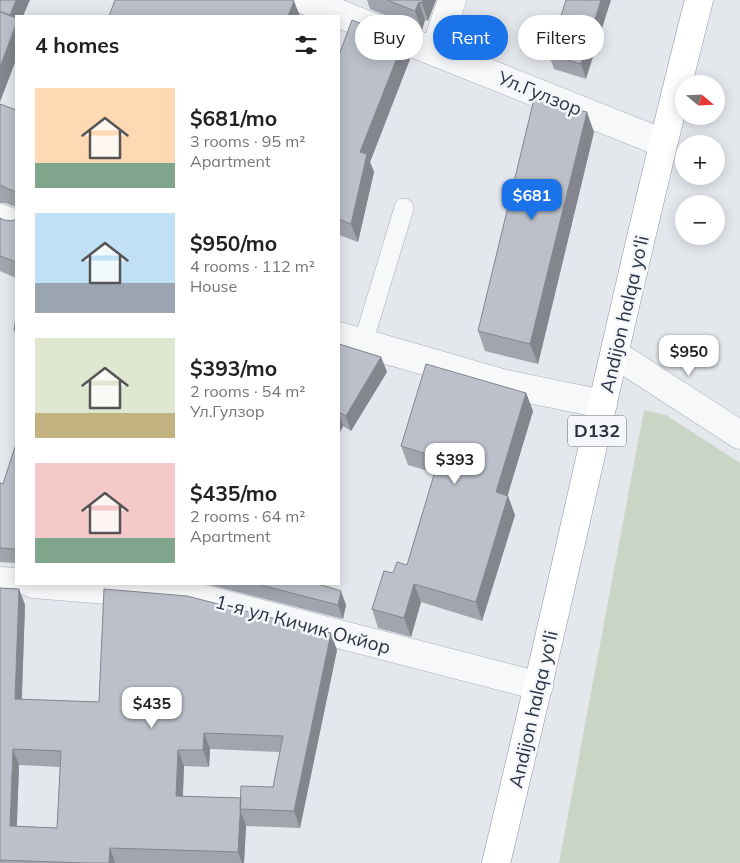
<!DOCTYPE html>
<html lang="en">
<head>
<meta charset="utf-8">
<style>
  :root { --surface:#fff; --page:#f6f6f6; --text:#202124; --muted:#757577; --accent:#1a73e8 }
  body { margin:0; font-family:Mulish,sans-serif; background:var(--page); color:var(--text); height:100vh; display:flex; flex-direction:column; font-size:19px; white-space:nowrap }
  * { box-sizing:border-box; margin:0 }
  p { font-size:16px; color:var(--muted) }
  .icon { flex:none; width:28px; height:28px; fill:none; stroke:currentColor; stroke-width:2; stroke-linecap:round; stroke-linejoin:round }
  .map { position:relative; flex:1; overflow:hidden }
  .panel { position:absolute; left:15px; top:15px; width:325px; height:570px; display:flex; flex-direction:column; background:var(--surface); border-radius:0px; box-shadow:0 2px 12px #0003 }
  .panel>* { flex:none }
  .hud { position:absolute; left:355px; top:15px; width:310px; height:45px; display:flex; gap:10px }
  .needle { width:32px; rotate:109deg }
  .fabs { position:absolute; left:675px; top:75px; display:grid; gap:10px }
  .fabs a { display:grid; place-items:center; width:50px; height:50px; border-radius:50%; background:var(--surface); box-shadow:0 2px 12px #0003; font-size:25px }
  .price { position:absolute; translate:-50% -42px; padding:0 11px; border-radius:10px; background:#fff; color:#222; font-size:16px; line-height:32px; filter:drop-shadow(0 1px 2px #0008) }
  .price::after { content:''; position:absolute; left:50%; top:30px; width:15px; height:11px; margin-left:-8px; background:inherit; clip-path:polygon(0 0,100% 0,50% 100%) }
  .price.current { background:var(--accent); color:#fff }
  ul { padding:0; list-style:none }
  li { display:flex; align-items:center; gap:15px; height:125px; padding:0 20px }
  li span { display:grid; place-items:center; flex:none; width:140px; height:100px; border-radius:0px; color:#555 }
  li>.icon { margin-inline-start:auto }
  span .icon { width:60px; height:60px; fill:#fffc; stroke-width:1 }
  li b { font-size:21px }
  h2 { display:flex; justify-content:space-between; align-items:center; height:60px; padding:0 20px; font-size:21px }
  .tag { padding:0 18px; border-radius:22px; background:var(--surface); box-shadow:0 2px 12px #0003; font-size:18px; line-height:45px }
  .tag.current { background:var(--accent); color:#fff }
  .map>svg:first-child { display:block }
  .green { fill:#c9d6c5 }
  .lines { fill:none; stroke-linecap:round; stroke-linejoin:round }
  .service-casing { stroke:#a9aeb7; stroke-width:20 }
  .minor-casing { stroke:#a9aeb7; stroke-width:29 }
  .trunk-casing { stroke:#8b94a3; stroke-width:29 }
  .service { stroke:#f7f8fa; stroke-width:19 }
  .minor { stroke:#f7f8fa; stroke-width:28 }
  .trunk { stroke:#fff; stroke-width:28 }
  .wall { fill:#a1a5ae; fill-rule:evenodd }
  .shaded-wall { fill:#83868d }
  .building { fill:#bbc0ca; stroke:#83868d; fill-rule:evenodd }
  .labels { text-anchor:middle; stroke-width:5; stroke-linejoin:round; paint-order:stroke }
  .shield { fill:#f4f6f9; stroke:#676e7b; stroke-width:1 }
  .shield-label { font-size:18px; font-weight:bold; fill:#2b3445 }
  .street-label { font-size:19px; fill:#2b3445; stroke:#f4f6f9 }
</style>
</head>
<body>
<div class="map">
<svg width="740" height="863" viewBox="0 0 740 863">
  <rect width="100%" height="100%" fill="#e4e7ec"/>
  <path class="green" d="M644,410l22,5 74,48v400h-181z"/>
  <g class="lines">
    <g class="service-casing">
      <path id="service" d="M363,343l41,-135"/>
    </g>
    <g class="minor-casing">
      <path id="minor" d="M305,0l358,143
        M435,51l17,-51
        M0,218l16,6
        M339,336l166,48 98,20
        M615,354l125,81
        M0,581l16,1
        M33,584l163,13 343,89"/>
    </g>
    <g class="trunk-casing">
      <path id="trunk" d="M496,863c70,-287 130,-577 203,-863"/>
    </g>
    <use href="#service" class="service"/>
    <use href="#minor" class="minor"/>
    <use href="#trunk" class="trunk"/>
  </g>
  <path class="wall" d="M367,0h69l-8,21 -3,-1 -3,10 -52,-21z
    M566,0l20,79 -32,-10 -5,-14z
    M404,40l6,19 -40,103 4,10 -16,70 -19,-7v-180z
    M0,104l16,6v97l-11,-4h-5z
    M594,132l-56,232 -53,-13 -7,-20z
    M0,218l4,2 8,1 4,-2v59l-16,-7z
    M16,317v20l-2,-7z
    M339,344l42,13 6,15 -36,59 -8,-5 -4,8z
    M526,393l7,18 -26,85 8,19 -33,106 -61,-19 -10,35 -33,-9 -6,-19 21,-36 14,-8 28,-92 -27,-8 -7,-19z
    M16,444v119l-16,-1v-79l3,1z
    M206,584h112l28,21 -3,14z
    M0,588l19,1 6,16 -3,94 77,3 238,-52 -37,178 -54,-2 -2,37h-244zM210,749l70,3 -7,35 -32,11 -58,-2 1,-30 25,1zM19,765l41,2 -3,61 -40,-2z"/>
  <path class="shaded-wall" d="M16,0h14l-7,16h-7v44l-16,42v-35l15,-39 -5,-13z
    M423,0h13l-8,21 -6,-18z
    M601,0h10l-25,79 -5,-15z
    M294,1l6,15h-12z
    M419,2l6,18 -3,10 -7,-19z
    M404,40l6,19 -40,103 4,10 -16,70 -7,-18 9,-72z
    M587,112l7,20 -56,232 -8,-20z
    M381,357l6,15 -36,59 -5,-15z
    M526,393l7,18 -30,100 -7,-19z
    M339,413l4,13 -4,8z
    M508,496l7,19 -33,106 -6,-19z
    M414,584l7,18 -10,35 -7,-19z
    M19,589l6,16 -4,110 -6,-16z
    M341,591l5,14 -3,14 -5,-14z
    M331,633l6,17 -37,178 -6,-17z
    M204,733l6,16 -1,18 -6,-17z
    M13,749l6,16 -3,77 -6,-16z
    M178,750l6,16 -2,46 -6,-16z
    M240,809l6,17 -2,37h-2l-4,-11z
    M110,848l5,15h-6z"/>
  <path class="building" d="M0,0h16l-6,15 -10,-4z
    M115,0h178l1,1 -6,15h-179z
    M387,0h36l-1,3 -3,-1 -4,9z
    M566,0h35l-20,64 -32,-9z
    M0,12l16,6v6l-16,43z
    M352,20l52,20 -44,112 7,2 -16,70 -12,-5v-164z
    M534,99l53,13 -57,232 -52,-13z
    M0,104l16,6v82l-16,-7z
    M0,218l4,2 8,1 4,-2v43l-16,-6z
    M16,317v13h-2z
    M339,344l42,13 -35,59 -7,-4z
    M426,364l100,29 -30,99 12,4 -32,106 -62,-18 -10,34 -32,-9 12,-38 9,2 4,-11 10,3 32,-107 -38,-12z
    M16,444v105l-16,-1v-65l3,1z
    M257,584h61l23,7 -3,14z
    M0,588l19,1 -4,110 84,3 5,-113 83,7 144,37 -37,178 -54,-2 1,-23 32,1 10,-51 -79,-3 -1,17h-25l-2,46 65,2 -3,54 -128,-4 -1,15h-23l-86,-3zM13,749l48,2 -4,77 -47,-2z"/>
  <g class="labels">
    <rect class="shield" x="568" y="415.5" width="58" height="31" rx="4"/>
    <g class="shield-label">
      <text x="597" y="437">D132</text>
    </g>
    <g class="street-label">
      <text transform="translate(540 93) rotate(22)" y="7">Ул.Гулзор</text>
      <text transform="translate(624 314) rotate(-77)" y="7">Andijon halqa yo‘li</text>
      <text transform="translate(303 624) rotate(15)" y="7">1-я ул Кичик Окйор</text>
      <text transform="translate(533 709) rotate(-77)" y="7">Andijon halqa yo‘li</text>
    </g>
  </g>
</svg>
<div class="fabs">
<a><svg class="needle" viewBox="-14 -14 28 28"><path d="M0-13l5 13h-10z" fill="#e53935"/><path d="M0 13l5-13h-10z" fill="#757577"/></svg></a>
<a>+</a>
<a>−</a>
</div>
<b class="price current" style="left:532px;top:221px">$681</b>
<b class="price" style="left:689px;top:377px">$950</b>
<b class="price" style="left:455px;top:485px">$393</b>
<b class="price" style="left:152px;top:729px">$435</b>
<div class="hud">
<a class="tag">Buy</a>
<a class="tag current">Rent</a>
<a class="tag">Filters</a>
</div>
<section class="panel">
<h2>4 homes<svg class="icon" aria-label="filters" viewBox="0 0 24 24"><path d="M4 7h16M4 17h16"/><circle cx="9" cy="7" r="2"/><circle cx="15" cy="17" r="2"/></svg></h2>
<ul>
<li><span style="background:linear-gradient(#ffd9b3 75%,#7fa58c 0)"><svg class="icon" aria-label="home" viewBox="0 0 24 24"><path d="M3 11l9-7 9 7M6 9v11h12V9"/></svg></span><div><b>$681/mo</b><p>3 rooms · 95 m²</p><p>Apartment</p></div></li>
<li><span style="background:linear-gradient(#bfe0f5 70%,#9aa5b1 0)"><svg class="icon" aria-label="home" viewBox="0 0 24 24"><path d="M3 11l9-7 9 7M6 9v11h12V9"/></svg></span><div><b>$950/mo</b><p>4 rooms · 112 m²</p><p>House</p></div></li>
<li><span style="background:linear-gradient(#dfe7d0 75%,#c2b280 0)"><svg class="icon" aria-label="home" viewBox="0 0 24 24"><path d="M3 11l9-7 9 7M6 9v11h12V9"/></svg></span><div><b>$393/mo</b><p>2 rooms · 54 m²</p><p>Ул.Гулзор</p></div></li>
<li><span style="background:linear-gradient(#f6c9c9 75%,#7fa58c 0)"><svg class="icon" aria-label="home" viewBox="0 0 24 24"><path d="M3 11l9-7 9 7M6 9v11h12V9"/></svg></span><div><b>$435/mo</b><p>2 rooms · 64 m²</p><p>Apartment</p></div></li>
</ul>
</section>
</div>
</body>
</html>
